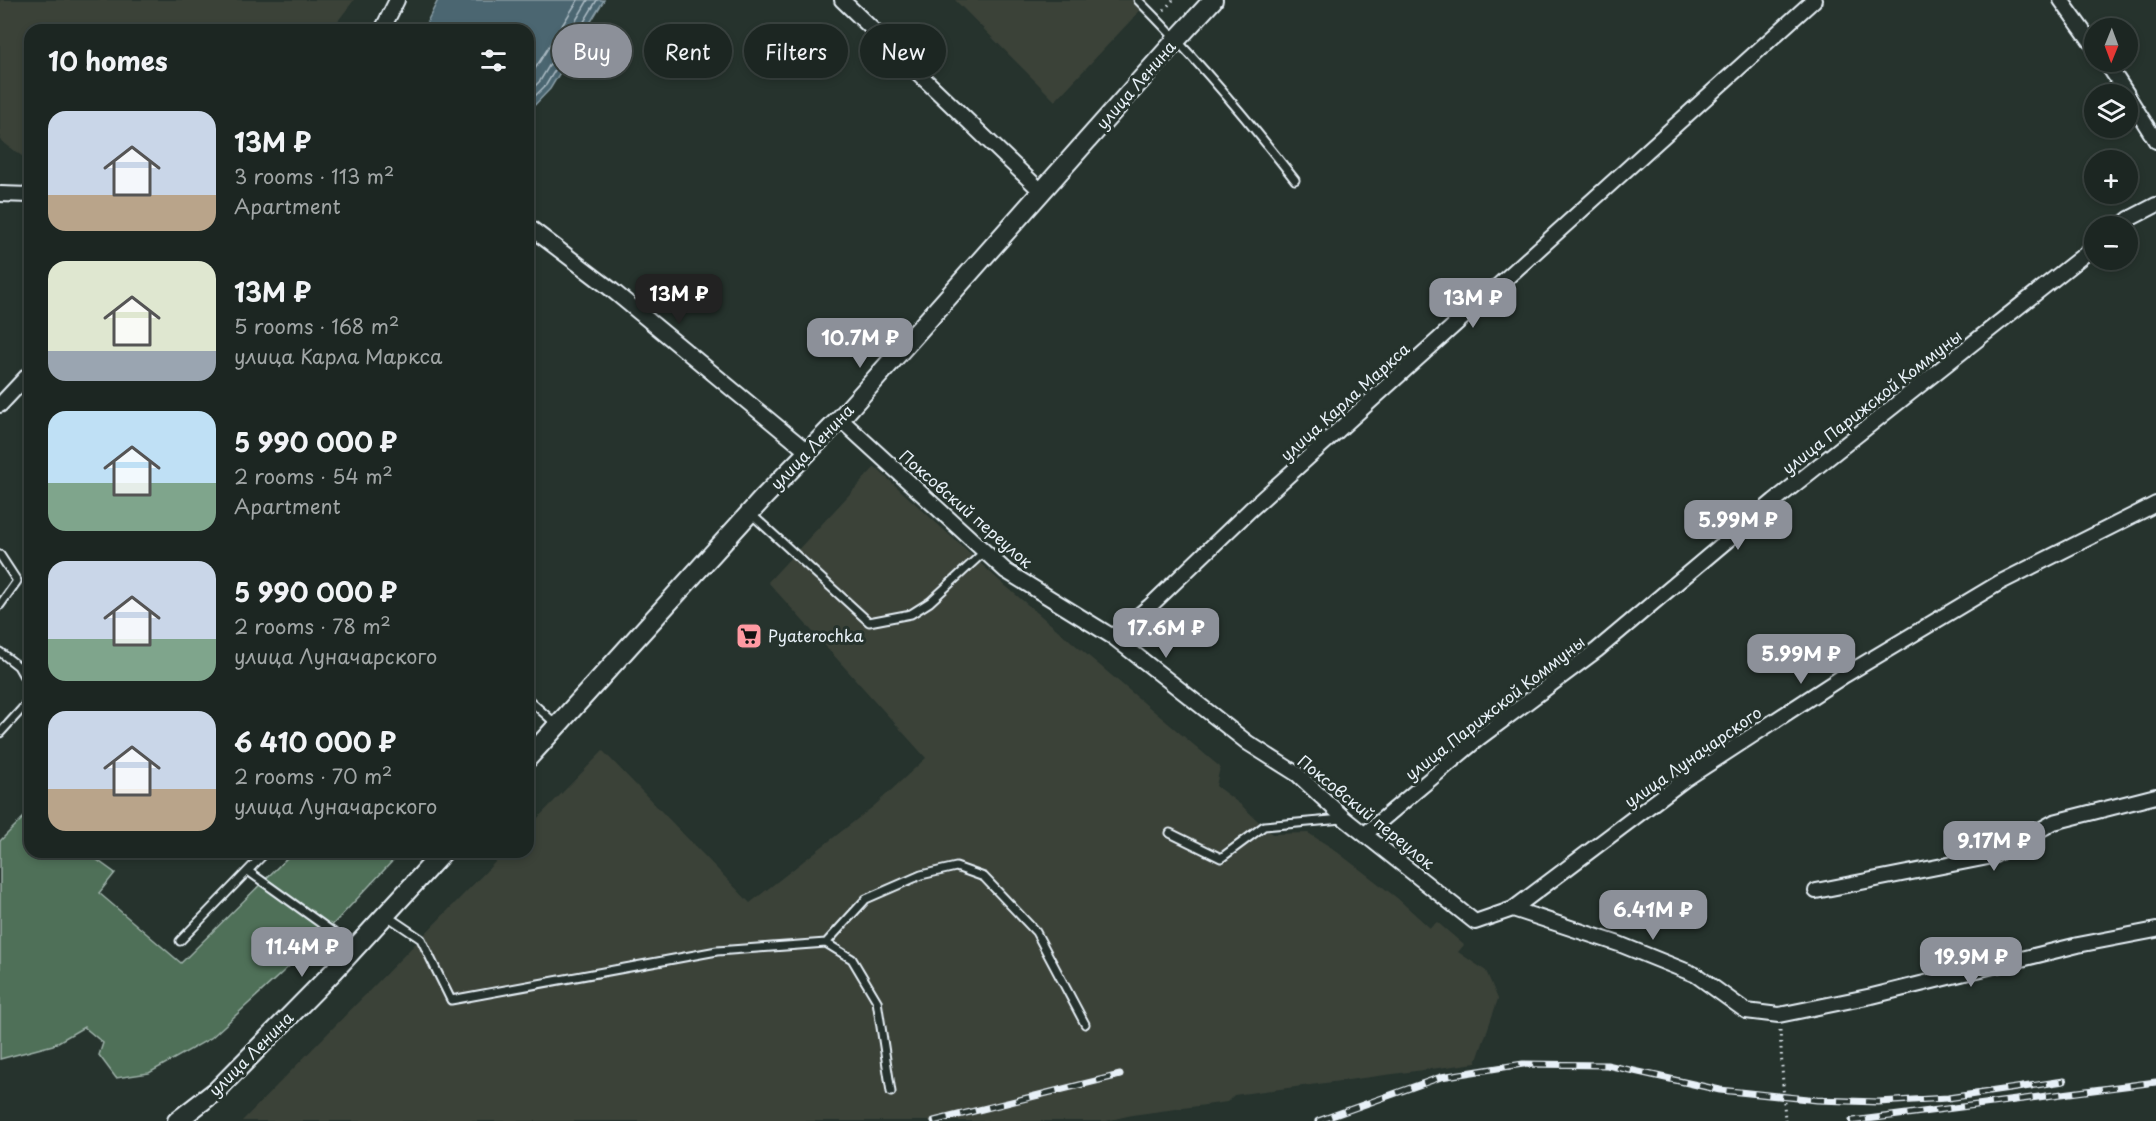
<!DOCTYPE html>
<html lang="en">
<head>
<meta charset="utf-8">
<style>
  :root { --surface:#1c2622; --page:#29322f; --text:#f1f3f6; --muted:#a0a5a5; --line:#3a4340; --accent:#8c9099 }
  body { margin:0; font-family:"Playpen Sans",sans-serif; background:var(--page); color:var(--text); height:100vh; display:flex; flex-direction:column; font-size:22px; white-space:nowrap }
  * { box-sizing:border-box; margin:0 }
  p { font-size:20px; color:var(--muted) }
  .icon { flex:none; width:33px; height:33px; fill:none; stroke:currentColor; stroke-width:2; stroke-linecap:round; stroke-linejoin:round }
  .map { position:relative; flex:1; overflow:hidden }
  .drawer { position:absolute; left:24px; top:24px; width:510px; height:834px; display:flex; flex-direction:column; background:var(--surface); border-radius:18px; box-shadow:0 3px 9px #0003,0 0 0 2px var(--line) }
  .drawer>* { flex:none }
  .top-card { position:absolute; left:552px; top:24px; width:570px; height:54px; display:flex; gap:12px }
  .needle { width:39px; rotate:181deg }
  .fabs { position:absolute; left:2084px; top:18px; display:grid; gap:12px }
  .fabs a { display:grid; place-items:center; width:54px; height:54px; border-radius:50%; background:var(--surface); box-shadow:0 3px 9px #0003,0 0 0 2px var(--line); font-size:30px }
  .price { position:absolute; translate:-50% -51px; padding:0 14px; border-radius:12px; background:var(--accent); color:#fff; font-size:20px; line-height:39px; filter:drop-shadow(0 2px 3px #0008) }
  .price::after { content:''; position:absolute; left:50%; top:36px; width:18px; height:14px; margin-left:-9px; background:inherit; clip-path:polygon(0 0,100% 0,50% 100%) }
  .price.on { background:#222; color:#fff }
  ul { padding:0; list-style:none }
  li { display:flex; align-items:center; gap:18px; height:150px; padding:0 24px }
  li span { display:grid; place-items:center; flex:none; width:168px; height:120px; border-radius:18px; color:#555 }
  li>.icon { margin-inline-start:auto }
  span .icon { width:72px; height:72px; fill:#fffc; stroke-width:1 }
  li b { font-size:26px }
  h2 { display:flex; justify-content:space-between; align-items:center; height:72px; padding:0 24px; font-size:26px }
  .chip { padding:0 21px; border-radius:27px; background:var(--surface); box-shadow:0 3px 9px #0003,0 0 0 2px var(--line); font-size:21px; line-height:54px }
  .chip.on { background:var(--accent); color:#fff }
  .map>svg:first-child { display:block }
  .built { fill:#3b4239 }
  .green { fill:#506f58; stroke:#9cb0a8; stroke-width:1.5 }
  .water { fill:#4b6671; stroke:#8a9ea7; stroke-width:1.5 }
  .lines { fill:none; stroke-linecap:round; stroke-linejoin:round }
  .shore { stroke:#a9b9c2; stroke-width:1.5 }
  .service-casing { stroke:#e8f1f8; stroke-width:11 }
  .minor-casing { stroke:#e8f1f8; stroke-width:18 }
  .secondary-casing { stroke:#e8f1f8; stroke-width:22 }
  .path { stroke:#e8f1f8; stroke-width:3; stroke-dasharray:1.5 4.5; stroke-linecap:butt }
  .service { stroke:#26332d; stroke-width:7 }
  .minor { stroke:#26332d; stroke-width:14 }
  .secondary { stroke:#26332d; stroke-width:18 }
  .rail-casing { stroke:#e8f1f8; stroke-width:7 }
  .rail { stroke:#26332d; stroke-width:4.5; stroke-dasharray:14; stroke-linecap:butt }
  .labels { text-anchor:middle; stroke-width:6; stroke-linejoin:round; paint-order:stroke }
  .street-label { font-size:16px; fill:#e8f1f8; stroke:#26332d }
  .poi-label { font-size:16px; fill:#e8f1f8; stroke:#26332d; text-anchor:start }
</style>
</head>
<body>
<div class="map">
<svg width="2156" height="1121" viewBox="0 0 2156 1121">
  <rect width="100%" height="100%" fill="#26332d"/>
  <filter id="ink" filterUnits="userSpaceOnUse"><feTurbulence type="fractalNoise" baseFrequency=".0167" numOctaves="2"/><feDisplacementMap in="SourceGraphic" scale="12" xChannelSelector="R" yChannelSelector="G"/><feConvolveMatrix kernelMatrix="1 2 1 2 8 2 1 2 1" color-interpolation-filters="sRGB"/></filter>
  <g filter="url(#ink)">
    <path class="built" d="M0,0h354l-23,30h-301v132l-30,-22z
      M955,0h193l1,1 -94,100z
      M875,467l127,116 218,184 -4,19 25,19 31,29 36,-1 24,15 65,50 33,30 7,-6 27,23 -6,7 28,19 12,28 -22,64 -242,32 -7,7 -95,13 -26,6h-864l263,-269h23v-24l75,-77 147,152 124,-97 52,-48 -158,-176z"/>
    <path class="green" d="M29,812l1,40h56l29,21 -16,20 82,70 112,-111h108l-78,83 -112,103 -62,35 -33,5 -17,-23 4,-12 -19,-16 -31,18 -53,14v-218z"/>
    <path class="water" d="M438,0h166l-54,89 -22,23v-82h-105z"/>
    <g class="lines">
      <path class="shore" d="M528,80l50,-80
        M528,93l12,-12 48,-81
        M528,103l18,-18 51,-85"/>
      <g class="service-casing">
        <path id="service" d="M1138,0c56,56 108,117 157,180
          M750,513l119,109 42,-8 19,-12 55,-51
          M0,555l17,26 -17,24
          M0,652l18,14 12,21
          M528,699l28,25
          M0,733l30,-33
          M1170,833l51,25 43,-32 78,-7
          M248,871l107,77
          M387,916l34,23 30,61 266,-49 109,-8 26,16 25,42 14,91
          M180,941l86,-89
          M826,943l40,-44 55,-24 35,-8 28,10 52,55 49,92"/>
      </g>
      <g class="minor-casing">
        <path id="minor" d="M842,0l200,192
          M2061,0l33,46
          M382,30l15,-30
          M2106,62l21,32
          M2127,95l29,46
          M0,194l30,1
          M528,226l84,64 196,162
          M2120,226l9,-7 27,-14
          M0,405l30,-32
          M840,419l166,152 107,66 135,106 49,31 48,45 130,103 38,-13 171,-129 161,-105 154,-92 157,-79
          M1113,637l37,-31 100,-96 564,-510
          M1365,834l114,-96 118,-88 177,-149 320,-254
          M1816,891l177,-35 61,-34 102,-26
          M1513,909l106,35 77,31 50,36 33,4 93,-19 206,-51 78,-15"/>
      </g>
      <g class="secondary-casing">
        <path id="secondary" d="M528,758l236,-261 76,-78 337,-380 36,-39
          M177,1121l40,-31 117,-119 109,-119"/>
      </g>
      <path class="path" d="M1164,10l9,-10
        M24,589l6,8
        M1780,1030l5,91"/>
      <use href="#service" class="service"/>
      <use href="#minor" class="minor"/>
      <use href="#secondary" class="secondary"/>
      <g class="rail-casing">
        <path id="rail" d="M934,1121l186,-46
          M1318,1121l123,-44 82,-13 84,1 113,25 97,10 61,2 70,-4 116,-17
          M1852,1121l304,-39"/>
      </g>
      <use href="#rail" class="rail"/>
    </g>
  </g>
  <defs>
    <g id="supermarket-square" transform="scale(1.35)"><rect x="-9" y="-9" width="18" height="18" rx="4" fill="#ff9aa2" stroke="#26332d"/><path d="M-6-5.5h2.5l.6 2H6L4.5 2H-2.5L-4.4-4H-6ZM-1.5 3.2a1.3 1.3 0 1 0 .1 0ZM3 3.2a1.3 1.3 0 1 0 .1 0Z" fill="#111"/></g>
  </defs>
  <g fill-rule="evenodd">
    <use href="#supermarket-square" x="749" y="636"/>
  </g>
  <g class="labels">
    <g class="street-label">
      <text transform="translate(1136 85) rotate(-49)" y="6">улица Ленина</text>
      <text transform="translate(1345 402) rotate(-42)" y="6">улица Карла Маркса</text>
      <text transform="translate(1872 402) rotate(-38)" y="6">улица Парижской Коммуны</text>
      <text transform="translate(812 447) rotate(-46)" y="6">улица Ленина</text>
      <text transform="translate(966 509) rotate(41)" y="6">Поксовский переулок</text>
      <text transform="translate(1495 708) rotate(-38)" y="6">улица Парижской Коммуны</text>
      <text transform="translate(1693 757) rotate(-35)" y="6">улица Луначарского</text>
      <text transform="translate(1366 812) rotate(39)" y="6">Поксовский переулок</text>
      <text transform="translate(251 1054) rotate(-45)" y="6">улица Ленина</text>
    </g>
    <g class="poi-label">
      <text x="768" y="642">Pyaterochka</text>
    </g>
  </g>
</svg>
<div class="fabs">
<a><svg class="needle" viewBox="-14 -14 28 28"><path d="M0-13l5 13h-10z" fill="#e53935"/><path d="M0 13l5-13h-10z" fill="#a0a5a5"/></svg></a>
<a><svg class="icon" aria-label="layers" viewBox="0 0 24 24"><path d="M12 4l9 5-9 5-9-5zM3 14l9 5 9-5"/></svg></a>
<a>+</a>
<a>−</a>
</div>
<b class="price on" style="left:679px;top:325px">13M ₽</b>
<b class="price" style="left:1473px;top:329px">13M ₽</b>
<b class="price" style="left:860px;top:369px">10.7M ₽</b>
<b class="price" style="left:1738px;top:551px">5.99M ₽</b>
<b class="price" style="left:1166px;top:659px">17.6M ₽</b>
<b class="price" style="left:1801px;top:685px">5.99M ₽</b>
<b class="price" style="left:1994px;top:872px">9.17M ₽</b>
<b class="price" style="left:1653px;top:941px">6.41M ₽</b>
<b class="price" style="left:302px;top:978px">11.4M ₽</b>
<b class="price" style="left:1971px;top:988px">19.9M ₽</b>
<div class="top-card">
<a class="chip on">Buy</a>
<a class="chip">Rent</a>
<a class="chip">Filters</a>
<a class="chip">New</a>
</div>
<section class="drawer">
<h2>10 homes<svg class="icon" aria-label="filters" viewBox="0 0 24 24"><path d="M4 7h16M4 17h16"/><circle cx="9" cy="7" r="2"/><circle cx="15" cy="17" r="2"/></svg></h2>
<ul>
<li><span style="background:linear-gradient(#c9d6e8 70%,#b9a48a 0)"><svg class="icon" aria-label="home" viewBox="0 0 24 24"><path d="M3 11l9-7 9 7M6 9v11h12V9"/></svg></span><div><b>13M ₽</b><p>3 rooms · 113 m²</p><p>Apartment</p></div></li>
<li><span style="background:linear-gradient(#dfe7d0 75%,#9aa5b1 0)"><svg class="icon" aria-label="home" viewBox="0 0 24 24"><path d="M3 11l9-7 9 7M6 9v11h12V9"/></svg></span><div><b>13M ₽</b><p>5 rooms · 168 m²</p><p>улица Карла Маркса</p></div></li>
<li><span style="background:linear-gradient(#bfe0f5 60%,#7fa58c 0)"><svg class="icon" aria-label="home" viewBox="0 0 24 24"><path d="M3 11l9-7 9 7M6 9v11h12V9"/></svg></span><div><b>5 990 000 ₽</b><p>2 rooms · 54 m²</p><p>Apartment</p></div></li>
<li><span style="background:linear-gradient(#c9d6e8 65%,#7fa58c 0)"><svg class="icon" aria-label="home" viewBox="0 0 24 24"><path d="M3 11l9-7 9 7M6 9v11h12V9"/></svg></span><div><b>5 990 000 ₽</b><p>2 rooms · 78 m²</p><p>улица Луначарского</p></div></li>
<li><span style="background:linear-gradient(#c9d6e8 65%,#b9a48a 0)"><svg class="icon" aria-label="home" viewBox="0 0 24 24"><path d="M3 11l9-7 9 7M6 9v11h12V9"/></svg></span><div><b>6 410 000 ₽</b><p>2 rooms · 70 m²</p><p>улица Луначарского</p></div></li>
</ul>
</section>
</div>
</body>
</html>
